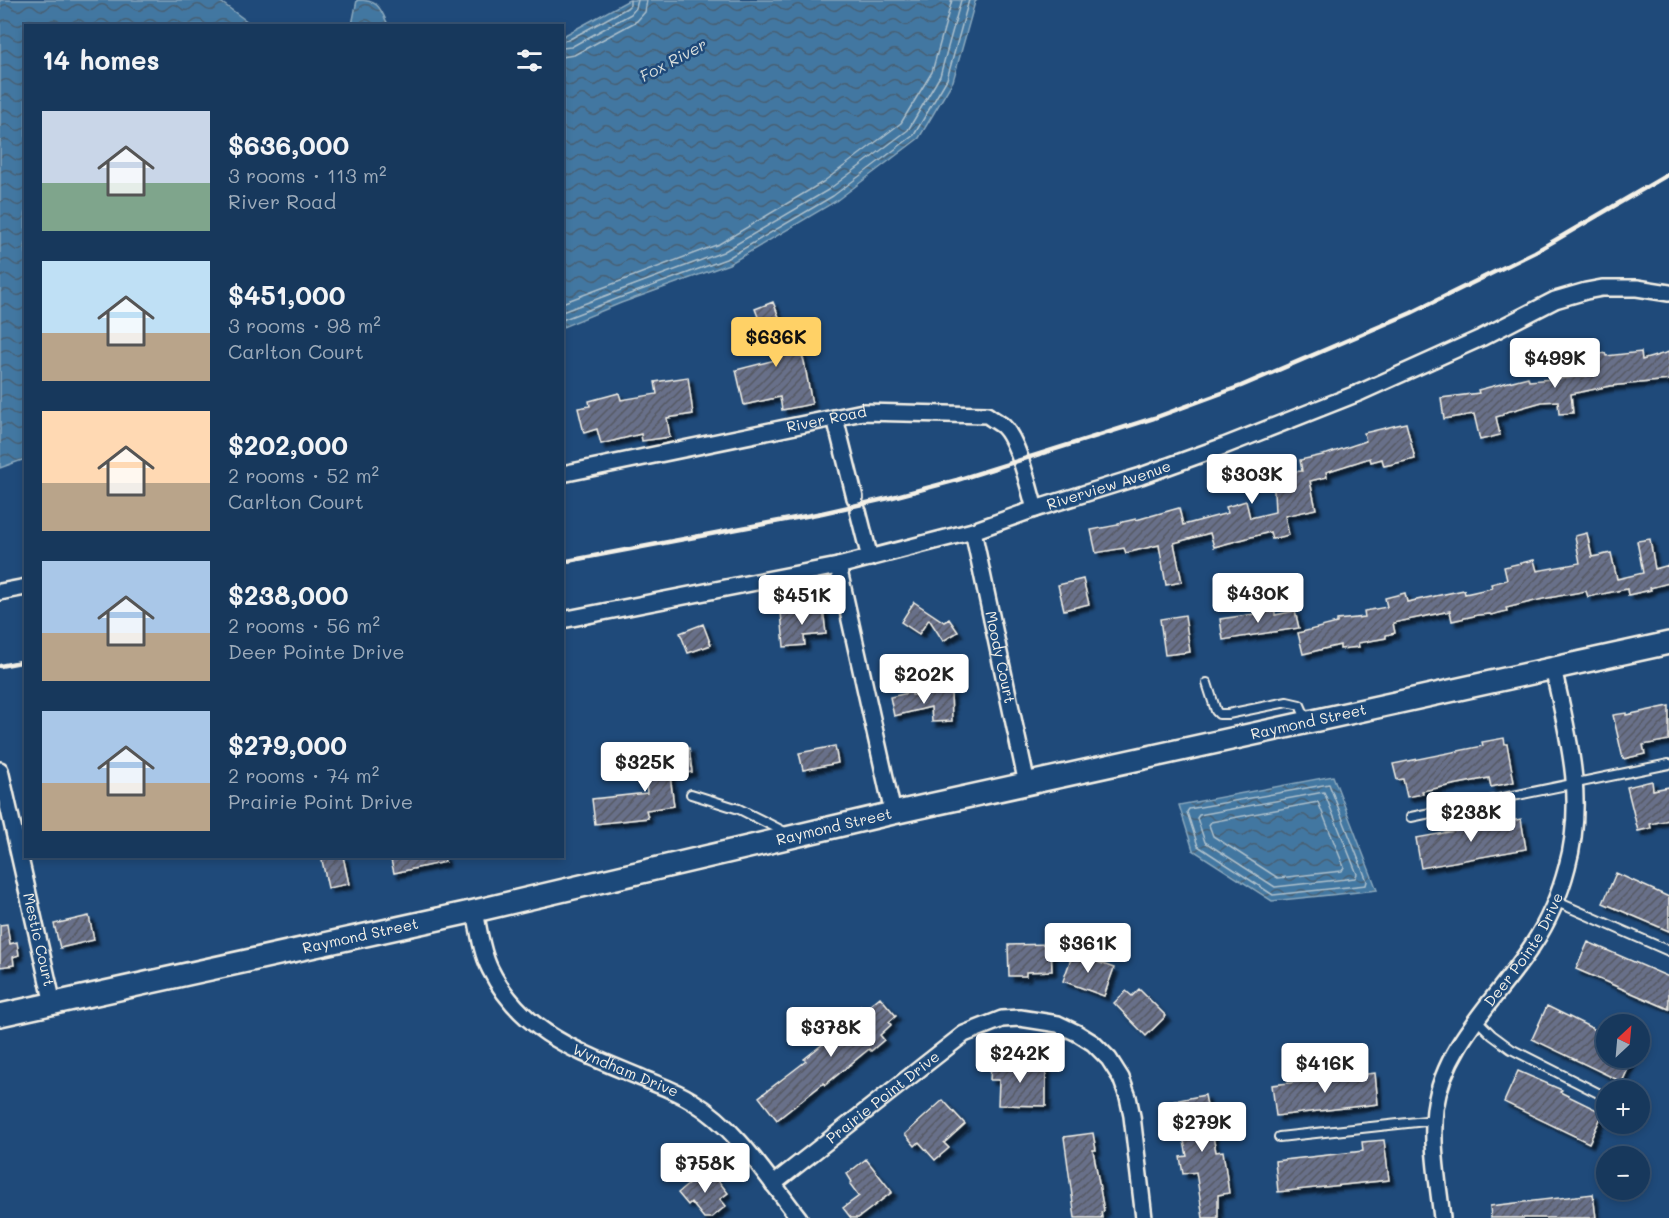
<!DOCTYPE html>
<html lang="en">
<head>
<meta charset="utf-8">
<style>
  :root { --surface:#17385c; --page:#203f62; --text:#f1f3f6; --muted:#9eacbb; --line:#365272; --accent:#ffd166 }
  body { margin:0; font-family:Mali,sans-serif; background:var(--page); color:var(--text); height:100vh; display:flex; flex-direction:column; font-size:22px; white-space:nowrap }
  * { box-sizing:border-box; margin:0 }
  p { font-size:20px; color:var(--muted) }
  .icon { flex:none; width:33px; height:33px; fill:none; stroke:currentColor; stroke-width:2; stroke-linecap:round; stroke-linejoin:round }
  .map { position:relative; flex:1; overflow:hidden }
  .sheet { position:absolute; left:24px; top:24px; width:540px; height:834px; display:flex; flex-direction:column; background:var(--surface); border-radius:0px; box-shadow:0 3px 9px #0003,0 0 0 2px var(--line) }
  .sheet>* { flex:none }
  .needle { width:39px; rotate:26deg }
  .tools { position:absolute; left:1596px; top:1014px; display:grid; gap:12px }
  .tools a { display:grid; place-items:center; width:54px; height:54px; border-radius:50%; background:var(--surface); box-shadow:0 3px 9px #0003,0 0 0 2px var(--line); font-size:30px }
  .price { position:absolute; translate:-50% -51px; padding:0 14px; border-radius:6px; background:#fff; color:#222; font-size:20px; line-height:39px; filter:drop-shadow(0 2px 3px #0008) }
  .price::after { content:''; position:absolute; left:50%; top:36px; width:18px; height:14px; margin-left:-9px; background:inherit; clip-path:polygon(0 0,100% 0,50% 100%) }
  .price.selected { background:var(--accent); color:#111 }
  ul { padding:0; list-style:none }
  li { display:flex; align-items:center; gap:18px; height:150px; padding:0 18px }
  li span { display:grid; place-items:center; flex:none; width:168px; height:120px; border-radius:0px; color:#555 }
  li>.icon { margin-inline-start:auto }
  span .icon { width:72px; height:72px; fill:#fffc; stroke-width:1 }
  li b { font-size:26px }
  h2 { display:flex; justify-content:space-between; align-items:center; height:72px; padding:0 18px; font-size:26px }
  .map>svg:first-child { display:block }
  .water { fill:url(#water-waves); stroke:#8aa8bd; stroke-width:1.5 }
  .lines { fill:none; stroke-linecap:round; stroke-linejoin:round }
  .shore { stroke:#adc0cc; stroke-width:1.5 }
  .building { fill:url(#building-hatch); stroke:#f4f1e8; stroke-width:1.5; filter:url(#shadow) }
  .lane-casing { stroke:#f4f1e8; stroke-width:12 }
  .street-casing { stroke:#f4f1e8; stroke-width:20 }
  .secondary-casing { stroke:#f4f1e8; stroke-width:26 }
  .lane { stroke:#1f4a7a; stroke-width:8 }
  .street { stroke:#1f4a7a; stroke-width:15 }
  .secondary { stroke:#1f4a7a; stroke-width:21 }
  .rail { stroke:#f4f1e8; stroke-width:4.5 }
  .labels { text-anchor:middle; stroke-width:5; stroke-linejoin:round; paint-order:stroke }
  .street-label { font-size:15px; fill:#f4f1e8; stroke:#1f4a7a }
  .water-label { font-size:16px; font-style:italic; fill:#d9dfdd; stroke:#1f4a7a }
</style>
</head>
<body>
<div class="map">
<svg width="1669" height="1218" viewBox="0 0 1669 1218">
  <defs>
    <pattern id="water-waves" width="16" height="10" patternUnits="userSpaceOnUse" patternTransform="scale(1.5)"><rect width="16" height="10" fill="#4377a1"/><path d="M0 5q4-4 8 0t8 0" fill="none" stroke="#466074"/></pattern>
    <pattern id="building-hatch" width="6" height="6" patternUnits="userSpaceOnUse" patternTransform="scale(1.5)"><rect width="6" height="6" fill="#676f89"/><path d="M-1 1l2-2M0 6l6-6M5 7l2-2" fill="none" stroke="#565a64"/></pattern>
    <filter id="shadow"><feDropShadow dx="4.5" dy="4.5" stdDeviation="1.5" flood-color="#0009"/></filter>
  </defs>
  <rect width="100%" height="100%" fill="#1f4a7a"/>
  <filter id="ink" filterUnits="userSpaceOnUse"><feTurbulence type="fractalNoise" baseFrequency=".0167" numOctaves="2"/><feDisplacementMap in="SourceGraphic" scale="12" xChannelSelector="R" yChannelSelector="G"/><feConvolveMatrix kernelMatrix="1 2 1 2 8 2 1 2 1" color-interpolation-filters="sRGB"/></filter>
  <g filter="url(#ink)">
    <path class="water" d="M0,0h218l34,25 -226,1 -1,433 -25,9z
      M357,0c21,0 23,7 31,25h-36z
      M629,0h348l-2,2 -22,79 -34,57 -83,63 -107,63 -108,39 -58,24v-291z
      M1333,776l44,114 -105,11 -79,-51 -14,-45z"/>
    <g class="lines">
      <path class="shore" d="M562,41l6,-1 59,-32 3,-3v-5
        M562,48l9,-1 60,-33 5,-6 2,-8
        M562,57l12,-2 63,-34 8,-9 2,-12
        M562,303l157,-59 104,-62 78,-59 31,-51 20,-72
        M562,312l161,-60 105,-62 80,-60 32,-54 21,-76
        M562,320l57,-22 107,-39 107,-63 81,-61 33,-56 22,-79
        M1329,784l38,97 -1,4 -93,10 -75,-49 -11,-34 2,-3z
        M1324,792l33,82 -2,4 -80,9 -70,-45 -8,-24 2,-3z
        M1318,802l26,65 -2,4 -64,7 -65,-42 -4,-11 2,-3z"/>
    </g>
    <path class="building" d="M773,302l15,37 6,-2 10,24 8,43 -30,6 -2,-13 -36,8 -8,-35 39,-10 -20,-51z
      M1641,352l1,8 27,-8v28l-59,6 -39,8 2,19 -14,1 -1,-13 -16,1 -39,11v2l-7,2 4,18 -20,5 -6,-26 -30,5 -3,-21 38,-5 -1,-3 50,-13 1,4 58,-5 -4,-19 22,-4 1,3z
      M688,377l5,37 -26,4 3,19 -28,4 -1,-7 -40,10 -4,-15 -13,4 -6,-25 12,-2 -1,-5 30,-8 2,7 36,-6 -2,-12z
      M1406,423l9,36 -31,7 -2,-7 -11,3 -1,-4 -44,14 1,5 -17,4 6,28 -31,7 4,19 -17,4 -2,-7 -56,15 -4,-14 -36,10 8,39 -16,3 -7,-40 -33,8 -2,-5 -28,5 -5,-23 27,-5v-2l18,-4v1l43,-12 4,17 45,-12 -2,-6 20,-6 4,17 25,-6 -2,-40 29,-1 -2,-11 27,-6 39,-13 -2,-8z
      M1587,533l5,24 19,-4 6,26 26,-6 -6,-32 13,-2 5,30 14,-4v18l-19,5 1,2 -23,5 -1,-6 -39,8 -2,-6 -43,8 -37,9 1,3 -16,4 -1,-1 -12,1 -26,6 -2,-10 -57,12 2,10 -9,2v3l-28,5 1,4 -19,2v-4l-37,9 -5,-21 39,-10v-3l28,-3 -1,-6 23,-4 -2,-9 20,-5 2,9 57,-12 1,4 27,-6 -1,-4 16,-4 -3,-13 30,-7 3,11 43,-8 -5,-27z
      M1083,579l6,25 -25,6 -6,-25z
      M914,602l30,20 5,-3 9,13 -15,9 -14,-22 -10,15 -18,-12z
      M823,608l3,26 -22,2 1,9 -21,2 -3,-35z
      M1275,611v4l20,-4 4,17 -76,12 -3,-21z
      M1185,615l5,37 -25,3 -5,-36z
      M703,624l8,21 -23,8 -8,-20z
      M912,692v3l39,-3 1,29 -20,1 -1,-15 -37,9 -4,-19z
      M1669,706v34l-26,5 2,9 -22,5 -10,-44 13,-2v2z
      M1504,738l1,6h2l7,38 -23,5 -2,-9 -67,13 1,3 -16,3 -4,-18 -6,1 -4,-16 90,-18 -1,-4z
      M835,746l3,17 -35,7 -4,-17z
      M689,748l3,24 -22,3 4,31 -28,4 2,8 -53,6 -3,-25 55,-6 -2,-19 21,-2 -3,-21z
      M1652,781l1,9 16,-3v33l-19,4 1,4 -13,3 -11,-44z
      M1521,819l5,30 -105,19 -5,-30z
      M321,856h22l6,28 -21,4z
      M390,856h54l1,6 -51,11z
      M1616,873l53,24v34l-66,-28z
      M89,916l5,24 -34,8 -6,-24z
      M7,924l3,20 7,-2 2,13 -6,2 1,8 -14,2v-42z
      M1588,942l81,35v32l-93,-40z
      M1051,944l1,27 -26,1v4h-17l-1,-31z
      M1073,953l41,15 -10,28 -41,-15z
      M1139,989l27,27 -20,20 -32,-33 12,-12 6,5z
      M880,997l16,19 -7,6 2,3 -11,10 4,5 -13,11 -2,-2 -44,36 -1,-2 -47,37 -18,-23 47,-36 -2,-2 44,-35 -4,-4 16,-14 4,4z
      M1547,1006l59,29v23h27l-11,24 -90,-43z
      M991,1063l55,1v42l-48,-1 1,-25h-9z
      M1518,1071l44,19 -2,2 43,21 -14,30 -85,-41z
      M1375,1073l3,31 -102,12 -4,-31z
      M1205,1095l11,57 7,-1 6,42 -11,2v23h-15l-7,-46 -13,2 -3,-17 7,-1 -8,-39 -2,1 -3,-17z
      M943,1100l22,24 -21,19 5,5 -14,12 -16,-18 -4,4 -10,-12z
      M1093,1133l3,17h-3l11,61 -3,1 1,6h-27l-11,-81z
      M1384,1140l5,40 -111,12 -3,-31 88,-10 -1,-9z
      M866,1159l26,33 -34,26h-7l-8,-10 16,-12 -9,-12 2,-2 -5,-8z
      M708,1168l20,25 -8,6 6,7 -15,12h-7l-13,-16 -3,3 -10,-12z
      M1593,1194l3,24h-105l-1,-12z"/>
    <g class="lines">
      <g class="lane-casing">
        <path id="lane" d="M1207,683l9,28 3,3h9l59,-12 13,3 7,16
          M691,794l48,15 48,24
          M1411,817l258,-53
          M1555,901l114,50
          M1477,1020l15,15 19,14 95,48
          M1279,1137l156,-17"/>
      </g>
      <g class="street-casing">
        <g id="street">
          <path d="M835,418l20,80"/>
          <path id="s1" d="M562,474l301,-62 124,3c5,4 11,7 16,11 15,14 26,62 32,83"/>
          <path d="M858,511l12,47"/>
          <path id="s2" d="M973,531l54,253"/>
          <path d="M838,566l55,247"/>
          <path d="M0,592l26,-5"/>
          <path id="s3" d="M562,620l276,-54 135,-35 62,-22 106,-33 83,-30 137,-54 120,-54 74,-38 31,-9 16,-3h35l32,5"/>
          <path id="s4" d="M0,770l53,234"/>
          <path id="s5" d="M475,911c4,19 6,40 15,58 31,63 87,82 147,107 18,8 38,14 55,25 45,27 75,76 107,117"/>
          <path id="s6" d="M773,1184l191,-150 38,-15 18,-1 38,6 19,9 16,10 16,16 12,19 7,19 4,19 12,102"/>
          <path id="s7" d="M1442,1218c-4,-36 -11,-73 -7,-109 9,-65 63,-111 97,-163 16,-24 28,-52 35,-79 19,-68 1,-132 -14,-199"/>
        </g>
      </g>
      <g class="secondary-casing">
        <g id="secondary">
          <path id="s8" d="M0,1015l475,-104 418,-98 776,-170"/>
        </g>
      </g>
      <use href="#lane" class="lane"/>
      <use href="#street" class="street"/>
      <use href="#secondary" class="secondary"/>
      <path class="rail" d="M562,562l260,-49 67,-15 68,-18 197,-62 87,-32 170,-73 124,-61 134,-78
        M0,666l26,-5"/>
    </g>
  </g>
  <g class="labels">
    <g class="street-label">
      <text dy="5" stroke="none"><textPath href="#s1" startOffset="270">River Road</textPath></text>
      <text dy="5" stroke="none"><textPath href="#s3" startOffset="564">Riverview Avenue</textPath></text>
      <text dy="5" stroke="none"><textPath href="#s2" startOffset="129">Moody Court</textPath></text>
      <text dy="5" stroke="none"><textPath href="#s8" startOffset="1341">Raymond Street</textPath></text>
      <text dy="5" stroke="none"><textPath href="#s8" startOffset="855">Raymond Street</textPath></text>
      <text dy="5" stroke="none"><textPath href="#s8" startOffset="369">Raymond Street</textPath></text>
      <text dy="5" stroke="none"><textPath href="#s4" startOffset="174">Mestic Court</textPath></text>
      <text dy="5" stroke="none"><textPath href="#s7" startOffset="294">Deer Pointe Drive</textPath></text>
      <text dy="5" stroke="none"><textPath href="#s5" startOffset="234">Wyndham Drive</textPath></text>
      <text dy="5" stroke="none"><textPath href="#s6" startOffset="140">Prairie Point Drive</textPath></text>
    </g>
    <g class="water-label">
      <text transform="translate(673 60) rotate(-28)" y="6">Fox River</text>
    </g>
  </g>
</svg>
<div class="tools">
<a><svg class="needle" viewBox="-14 -14 28 28"><path d="M0-13l5 13h-10z" fill="#e53935"/><path d="M0 13l5-13h-10z" fill="#9eacbb"/></svg></a>
<a>+</a>
<a>−</a>
</div>
<b class="price selected" style="left:776px;top:368px">$636K</b>
<b class="price" style="left:1555px;top:389px">$499K</b>
<b class="price" style="left:1252px;top:505px">$303K</b>
<b class="price" style="left:1258px;top:624px">$430K</b>
<b class="price" style="left:802px;top:626px">$451K</b>
<b class="price" style="left:924px;top:705px">$202K</b>
<b class="price" style="left:645px;top:793px">$325K</b>
<b class="price" style="left:1471px;top:843px">$238K</b>
<b class="price" style="left:1088px;top:974px">$361K</b>
<b class="price" style="left:831px;top:1058px">$378K</b>
<b class="price" style="left:1020px;top:1084px">$242K</b>
<b class="price" style="left:1325px;top:1094px">$416K</b>
<b class="price" style="left:1202px;top:1153px">$279K</b>
<b class="price" style="left:705px;top:1194px">$758K</b>
<section class="sheet">
<h2>14 homes<svg class="icon" aria-label="filters" viewBox="0 0 24 24"><path d="M4 7h16M4 17h16"/><circle cx="9" cy="7" r="2"/><circle cx="15" cy="17" r="2"/></svg></h2>
<ul>
<li><span style="background:linear-gradient(#c9d6e8 60%,#7fa58c 0)"><svg class="icon" aria-label="home" viewBox="0 0 24 24"><path d="M3 11l9-7 9 7M6 9v11h12V9"/></svg></span><div><b>$636,000</b><p>3 rooms · 113 m²</p><p>River Road</p></div></li>
<li><span style="background:linear-gradient(#bfe0f5 60%,#b9a48a 0)"><svg class="icon" aria-label="home" viewBox="0 0 24 24"><path d="M3 11l9-7 9 7M6 9v11h12V9"/></svg></span><div><b>$451,000</b><p>3 rooms · 98 m²</p><p>Carlton Court</p></div></li>
<li><span style="background:linear-gradient(#ffd9b3 60%,#b9a48a 0)"><svg class="icon" aria-label="home" viewBox="0 0 24 24"><path d="M3 11l9-7 9 7M6 9v11h12V9"/></svg></span><div><b>$202,000</b><p>2 rooms · 52 m²</p><p>Carlton Court</p></div></li>
<li><span style="background:linear-gradient(#a9c7e8 60%,#b9a48a 0)"><svg class="icon" aria-label="home" viewBox="0 0 24 24"><path d="M3 11l9-7 9 7M6 9v11h12V9"/></svg></span><div><b>$238,000</b><p>2 rooms · 56 m²</p><p>Deer Pointe Drive</p></div></li>
<li><span style="background:linear-gradient(#a9c7e8 60%,#b9a48a 0)"><svg class="icon" aria-label="home" viewBox="0 0 24 24"><path d="M3 11l9-7 9 7M6 9v11h12V9"/></svg></span><div><b>$279,000</b><p>2 rooms · 74 m²</p><p>Prairie Point Drive</p></div></li>
</ul>
</section>
</div>
</body>
</html>
